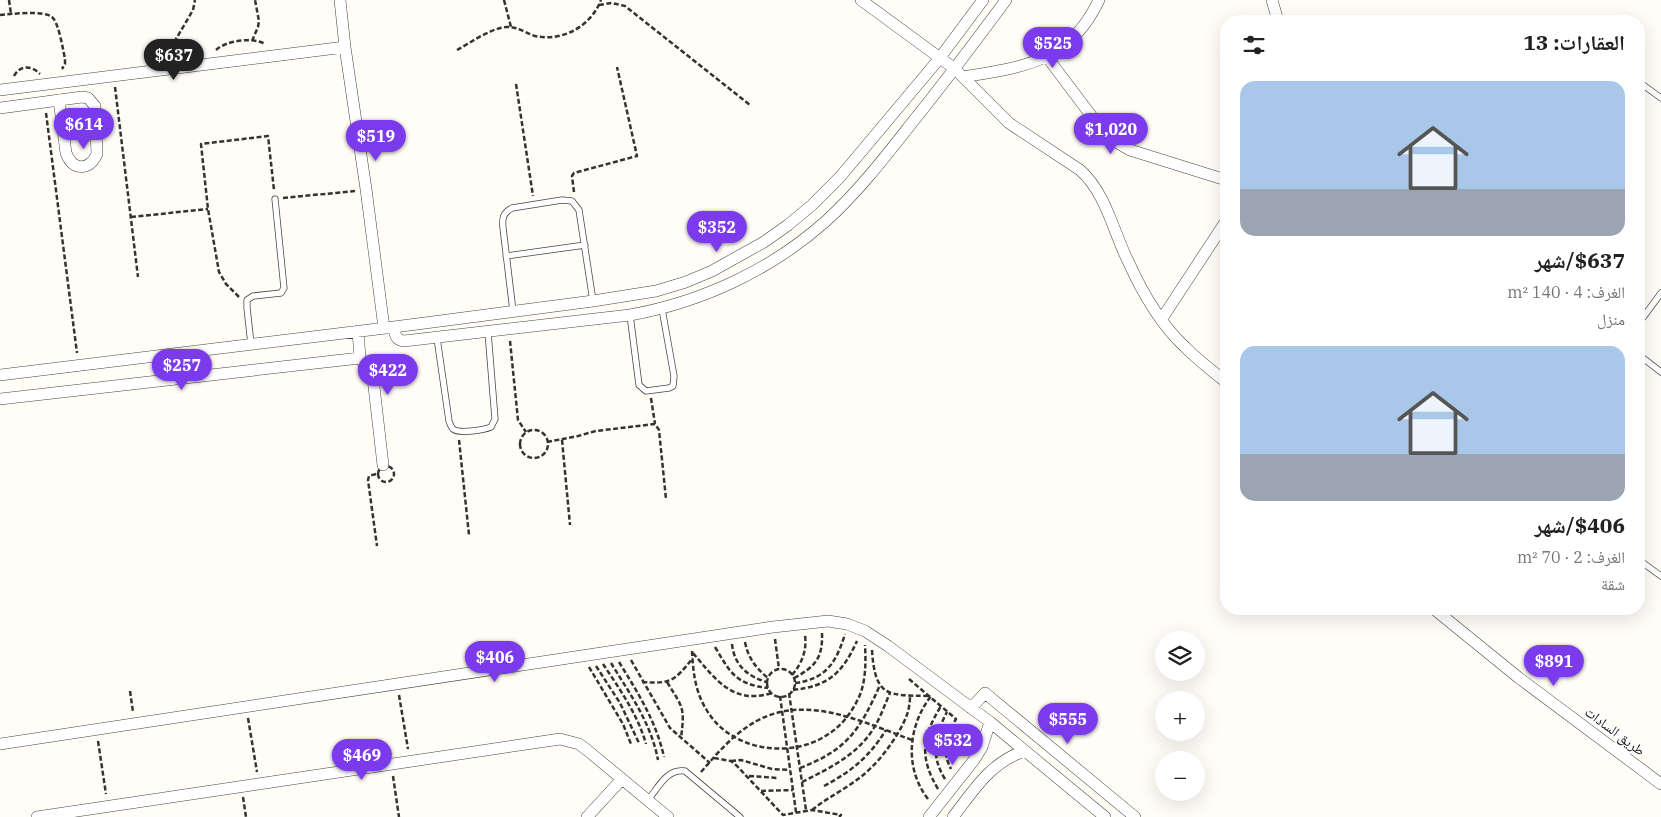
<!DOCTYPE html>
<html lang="ar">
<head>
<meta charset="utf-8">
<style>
  :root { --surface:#fff; --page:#f6f6f6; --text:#202124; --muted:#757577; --accent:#7c3aed }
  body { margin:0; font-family:"IBM Plex Serif","Noto Naskh Arabic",serif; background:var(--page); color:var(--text); direction:rtl; height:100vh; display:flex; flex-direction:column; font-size:19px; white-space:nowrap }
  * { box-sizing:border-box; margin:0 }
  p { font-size:16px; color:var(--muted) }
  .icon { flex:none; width:28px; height:28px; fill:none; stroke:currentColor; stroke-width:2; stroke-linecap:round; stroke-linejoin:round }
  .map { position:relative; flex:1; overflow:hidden; direction:ltr }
  .panel { position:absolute; left:1220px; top:15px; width:425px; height:600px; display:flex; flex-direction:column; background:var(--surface); border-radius:20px; box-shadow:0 5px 20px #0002; direction:rtl }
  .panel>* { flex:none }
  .buttons { position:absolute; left:1155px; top:631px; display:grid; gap:10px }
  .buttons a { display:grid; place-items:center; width:50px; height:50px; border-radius:50%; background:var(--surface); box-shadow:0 5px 20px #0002; font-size:25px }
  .price { position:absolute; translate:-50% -42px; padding:0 11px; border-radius:18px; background:var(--accent); color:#fff; font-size:16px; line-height:32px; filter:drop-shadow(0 1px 2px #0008) }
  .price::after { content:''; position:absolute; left:50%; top:30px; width:15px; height:11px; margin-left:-8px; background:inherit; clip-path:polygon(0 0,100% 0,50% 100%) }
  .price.current { background:#222; color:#fff }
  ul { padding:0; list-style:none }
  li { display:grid; align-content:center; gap:10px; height:265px; padding:0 20px }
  li span { display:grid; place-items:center; height:155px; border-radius:15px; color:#555 }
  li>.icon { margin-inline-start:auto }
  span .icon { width:90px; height:90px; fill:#fffc; stroke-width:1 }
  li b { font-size:21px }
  h2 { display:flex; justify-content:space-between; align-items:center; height:60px; padding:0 20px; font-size:21px }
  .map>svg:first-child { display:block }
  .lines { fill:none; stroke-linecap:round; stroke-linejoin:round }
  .lane-casing { stroke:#444; stroke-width:7 }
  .street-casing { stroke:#444; stroke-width:12 }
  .path { stroke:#333; stroke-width:2.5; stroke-dasharray:5 2.5; stroke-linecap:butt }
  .lane { stroke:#fff; stroke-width:5.5 }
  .street { stroke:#fff; stroke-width:11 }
  .labels { text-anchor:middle; stroke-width:5; stroke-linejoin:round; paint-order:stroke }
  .street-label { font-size:14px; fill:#111; stroke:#fff }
</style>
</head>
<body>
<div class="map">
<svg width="1661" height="817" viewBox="0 0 1661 817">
  <rect width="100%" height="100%" fill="#fffdf5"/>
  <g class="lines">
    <g class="lane-casing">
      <path id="lane" d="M1639,82l22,16
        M506,256l79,-11
        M513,311l-10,-83c-1,-10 0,-15 9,-20l50,-8 10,1 7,9 14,91
        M630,315l9,70 7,6 23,-3 4,-2 1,-10 -12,-67
        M1639,323l22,-30
        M437,338l12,83c1,3 2,6 4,8 6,5 31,1 38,-2l4,-8 -7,-87
        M251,344l-4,-36v-8l6,-4 28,-3 3,-5 -9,-89
        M1639,355l22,17
        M1639,560l22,16
        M648,800c10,-12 19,-32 37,-29l55,46"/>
    </g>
    <g class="street-casing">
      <path id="street" d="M340,0l5,47 21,142 18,139
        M861,0l94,69 54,54 71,47c26,23 33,61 48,91 14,31 32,63 57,86 13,13 27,24 41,35
        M1272,0l6,21
        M1047,57l49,65 15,17 19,11 96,30
        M963,77c61,-10 107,-15 136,-77
        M0,90l345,-43
        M0,108l82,-11 6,1 7,8 2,48c-8,17 -24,17 -31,-1l-7,-53
        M1161,320l65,-99
        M394,327c1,7 1,13 10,14l226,-26c72,-13 141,-45 196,-94 32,-29 59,-64 85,-97 33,-41 64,-82 95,-124
        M358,331l2,27 10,13 3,7 10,87
        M0,375l394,-48 199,-26 63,-10 30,-9 26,-11 52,-29 24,-17 24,-20 28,-28 37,-44 62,-74 44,-59
        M0,399l360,-41
        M1434,609l85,69 142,106
        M971,708l14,-15 150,124
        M0,744l773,-117 55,-6 19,3 18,7 23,15 102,76 115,95
        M37,817l523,-78 19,5 8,6 81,67
        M587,817l35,-38
        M929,817l45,-57 8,-13 8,-25
        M953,817c21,-27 37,-54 71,-66"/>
    </g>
    <path class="path" d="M9,0l2,14
      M504,0l7,27
      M599,5l13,-2 13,3 125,99
      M0,15c11,-1 44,-5 52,2 7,6 11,33 13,42v5l-3,5
      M252,41l6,-14 1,-6 -4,-21
      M216,50c11,-10 37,-13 49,-6
      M457,50c15,-8 32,-21 49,-23 11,-1 19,6 29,9 28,6 56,-10 66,-36
      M184,56l-8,-17 17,-29 2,-10
      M14,76c6,-11 17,-11 26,-2
      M516,84l17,112
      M115,87l23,190
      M46,113l31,240
      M574,192l-2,-16 2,-3 63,-17 -20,-89
      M283,198l72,-7
      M131,217l77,-8
      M239,297l-13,-13 -7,-12 -11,-63 -7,-65 67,-8 6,54
      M510,341l8,79 8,12
      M651,398l4,26
      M520 444a14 14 0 1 1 28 0a14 14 0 1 1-28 0Z
      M459,440l10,95
      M562,440l8,85
      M547,442l31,-6 18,-5 59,-7 4,6 7,69
      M378 474a8 8 0 1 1 16 0a8 8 0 1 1-16 0Z
      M376,474l-7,2 -1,4 9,66
      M775,639l4,30
      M745,642c3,16 11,26 23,36
      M732,644c2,21 16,33 35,38
      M715,647c16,27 21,37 53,41
      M872,650c3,48 16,45 57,46
      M692,651c1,20 3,40 14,58 23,41 83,51 121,26 13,-8 23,-20 30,-34 9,-16 9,-38 8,-56
      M693,653c23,27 40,52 79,40
      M631,660l39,68 40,35
      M619,662c19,31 37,59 45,95
      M611,663c19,31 40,60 47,97
      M603,664c16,24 35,51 43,80
      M596,666l24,37 19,40
      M589,667l34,57 8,20
      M767 683a14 14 0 1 1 28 0a14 14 0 1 1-28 0Z
      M792,675c10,-12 15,-24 13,-40
      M794,678c21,-11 29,-20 28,-45
      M909,679l47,40c-10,17 -15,31 -5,50
      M642,682c30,2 32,-1 51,-24
      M667,682c16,26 18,25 14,56
      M795,683c31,-4 41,-20 50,-49
      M793,690c35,-4 49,-16 64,-49
      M130,691l3,21
      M789,693l17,117
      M399,695l9,54
      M780,696l16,116
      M248,718l9,54
      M98,741l8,53
      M714,758l17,3 6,5 46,49 29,-5 29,5 -2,2
      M731,761l10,-1 31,9 18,1
      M800,768c47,-18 60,-38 80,-83
      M701,772c14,-16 28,-33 46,-45 52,-37 113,-6 165,13
      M393,776l6,41
      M749,776l29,2
      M945,779c-15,-24 -10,-44 2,-67
      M802,782c28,-14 57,-28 73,-56 6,-10 10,-22 15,-33
      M824,786c28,-15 45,-29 62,-56
      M938,789c-19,-32 -16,-52 3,-83
      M761,791l32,-1
      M243,797l3,20
      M928,799c-24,-31 -20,-73 3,-103
      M812,810c12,-10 26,-17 39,-26 20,-13 35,-31 47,-51 7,-12 12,-22 12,-37"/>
    <use href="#lane" class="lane"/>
    <use href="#street" class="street"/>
  </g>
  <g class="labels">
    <g class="street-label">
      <text transform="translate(1615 731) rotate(37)" y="5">طريق السادات</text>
    </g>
  </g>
</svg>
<div class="buttons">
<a><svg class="icon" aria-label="layers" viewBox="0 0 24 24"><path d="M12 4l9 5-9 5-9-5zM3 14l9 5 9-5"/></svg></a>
<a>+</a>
<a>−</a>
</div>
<b class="price" style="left:1053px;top:69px">$525</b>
<b class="price current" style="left:174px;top:81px">$637</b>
<b class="price" style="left:84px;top:150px">$614</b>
<b class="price" style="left:1111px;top:155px">$1,020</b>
<b class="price" style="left:376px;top:162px">$519</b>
<b class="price" style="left:717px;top:253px">$352</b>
<b class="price" style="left:182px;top:391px">$257</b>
<b class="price" style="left:388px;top:396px">$422</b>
<b class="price" style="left:495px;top:683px">$406</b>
<b class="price" style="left:1554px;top:687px">$891</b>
<b class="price" style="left:1068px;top:745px">$555</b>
<b class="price" style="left:953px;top:766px">$532</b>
<b class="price" style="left:362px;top:781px">$469</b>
<section class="panel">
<h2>العقارات: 13<svg class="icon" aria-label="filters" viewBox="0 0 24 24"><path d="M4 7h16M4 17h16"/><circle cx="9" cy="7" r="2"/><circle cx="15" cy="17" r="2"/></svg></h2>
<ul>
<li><span style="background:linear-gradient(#a9c7e8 70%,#9aa5b1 0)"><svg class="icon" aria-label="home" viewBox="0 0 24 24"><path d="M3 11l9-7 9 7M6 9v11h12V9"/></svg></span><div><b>$637/شهر</b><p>الغرف: 4 · 140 m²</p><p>منزل</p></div></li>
<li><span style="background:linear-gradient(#a9c7e8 70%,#9aa5b1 0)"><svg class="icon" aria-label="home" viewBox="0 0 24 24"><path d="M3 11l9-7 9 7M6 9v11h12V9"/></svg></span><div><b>$406/شهر</b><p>الغرف: 2 · 70 m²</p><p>شقة</p></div></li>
</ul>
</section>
</div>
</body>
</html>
